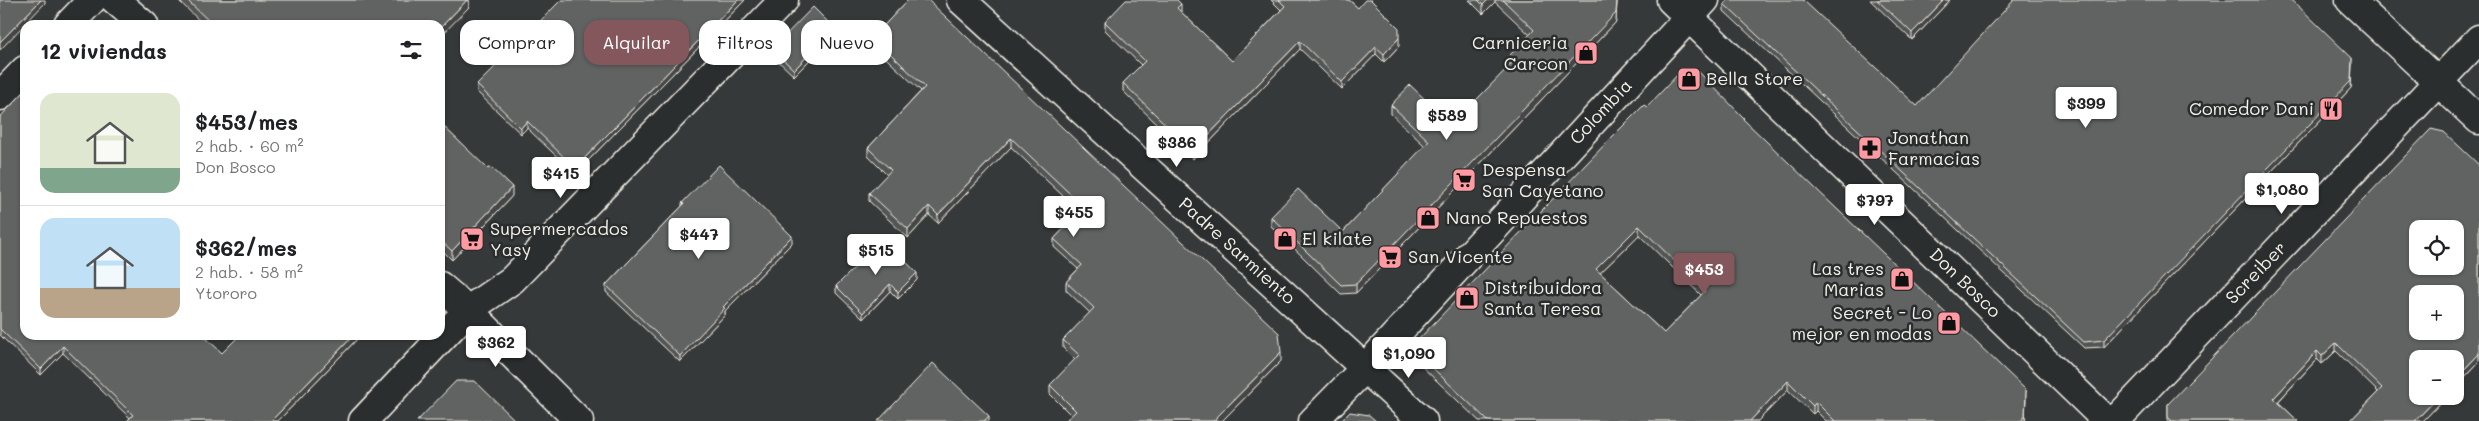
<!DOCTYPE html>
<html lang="es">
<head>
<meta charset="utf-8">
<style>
  :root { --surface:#fff; --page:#f6f6f6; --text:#202124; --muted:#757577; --line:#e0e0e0; --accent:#84575d }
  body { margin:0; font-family:Mali,sans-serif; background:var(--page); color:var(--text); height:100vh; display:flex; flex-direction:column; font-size:19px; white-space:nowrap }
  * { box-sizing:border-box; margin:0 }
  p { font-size:16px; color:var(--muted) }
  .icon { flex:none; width:28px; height:28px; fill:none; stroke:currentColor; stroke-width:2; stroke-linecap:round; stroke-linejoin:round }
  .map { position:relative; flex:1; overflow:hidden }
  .details { position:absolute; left:20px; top:20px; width:425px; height:320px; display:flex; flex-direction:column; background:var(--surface); border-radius:15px; box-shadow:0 1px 4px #0004 }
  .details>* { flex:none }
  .banner { position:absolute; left:460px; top:20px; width:475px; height:45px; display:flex; gap:10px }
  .tools { position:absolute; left:2409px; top:220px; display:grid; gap:10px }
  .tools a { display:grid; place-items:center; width:55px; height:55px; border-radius:10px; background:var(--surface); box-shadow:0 1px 4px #0004; font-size:25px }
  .price { position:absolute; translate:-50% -42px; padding:0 11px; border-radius:5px; background:#fff; color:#222; font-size:16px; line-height:32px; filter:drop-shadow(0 1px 2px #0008) }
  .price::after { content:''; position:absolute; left:50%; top:30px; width:15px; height:11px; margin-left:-8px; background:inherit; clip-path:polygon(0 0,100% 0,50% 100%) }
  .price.current { background:var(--accent); color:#fff }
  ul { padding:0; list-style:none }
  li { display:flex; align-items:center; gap:15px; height:125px; padding:0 20px }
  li+li { border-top:1px solid var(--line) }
  li span { display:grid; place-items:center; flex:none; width:140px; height:100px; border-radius:15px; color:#555 }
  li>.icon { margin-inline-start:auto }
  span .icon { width:60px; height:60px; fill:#fffc; stroke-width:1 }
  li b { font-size:21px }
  h2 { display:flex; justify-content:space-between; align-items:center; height:60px; padding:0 20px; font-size:21px }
  .tag { padding:0 18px; border-radius:15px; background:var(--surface); box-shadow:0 1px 4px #0004; font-size:18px; line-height:45px }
  .tag.current { background:var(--accent); color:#fff }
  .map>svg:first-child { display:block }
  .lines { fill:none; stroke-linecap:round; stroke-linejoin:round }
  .minor-casing { stroke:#f4f1e8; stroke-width:31 }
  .minor { stroke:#2a2d2e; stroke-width:28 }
  .wall { fill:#535554; stroke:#f4f1e8; fill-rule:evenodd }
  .shaded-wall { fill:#444545; stroke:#f4f1e8 }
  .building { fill:#616362; stroke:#f4f1e8; fill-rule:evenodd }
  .labels { text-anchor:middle; stroke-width:5; stroke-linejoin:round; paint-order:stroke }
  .poi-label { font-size:18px; fill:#f4f1e8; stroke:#2a2d2e; text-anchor:start }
  .street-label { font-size:18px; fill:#f4f1e8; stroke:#2a2d2e }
</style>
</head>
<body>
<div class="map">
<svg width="2479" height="421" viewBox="0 0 2479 421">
  <rect width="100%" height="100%" fill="#363939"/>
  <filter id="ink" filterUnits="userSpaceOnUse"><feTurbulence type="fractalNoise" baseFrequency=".02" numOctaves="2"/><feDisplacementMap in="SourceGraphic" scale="10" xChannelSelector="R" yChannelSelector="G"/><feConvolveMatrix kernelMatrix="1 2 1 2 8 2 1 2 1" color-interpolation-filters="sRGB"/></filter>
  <g filter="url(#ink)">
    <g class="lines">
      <g class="minor-casing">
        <path id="minor" d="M115,0l29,25
          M961,0l462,421
          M1671,0l436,421
          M2350,0l129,120
          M68,25l24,-25
          M0,96l25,-26
          M440,286l28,24 111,111
          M363,421l105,-111 44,-30 272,-280
          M1313,421l52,-53 340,-368
          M2115,421l364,-382"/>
      </g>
      <use href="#minor" class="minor"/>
    </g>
    <path class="wall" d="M178,0h291v7l-29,18h-236z
      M745,0l-170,174 -48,-46 -6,6 -44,-42v-7z
      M908,0l373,361 -59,60h-157l6,-6 -21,-21v-9l25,-25 -12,-12v-8l27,-27 -24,-23v-8l12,-13 -24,-22v-8l26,-27 -69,-65 -73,76 -9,-8 -21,23 -39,-37v-8l18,-18 -19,-19v-8l53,-57 -48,-45v-9z
      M1271,0h78l50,46 -15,16 -8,-8 -34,35 -42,-40 -107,110 -70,-68v-8l18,-18 -36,-35v-8l76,-10 51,49 49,-51z
      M1469,0h148l-1,22 -260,271 -15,1 -70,-68v-9l72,15 82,-86 -34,-32v-9l61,20 58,-59 -1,-10 21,-21 -35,-33 -12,12z
      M1870,0h80l-38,40z
      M1724,4l193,102 435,-42 -1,24 -247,259 -20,1 -360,-337z
      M834,35l-40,41 -22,-21v-6z
      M0,117l25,218 197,18 18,-18h121l-83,86h-151l3,-3 -67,-65 -22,22 -41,-40z
      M1744,121l282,277 -1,23h-199l-10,-10 -3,3 -25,-24 -30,31h-279l-62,-59v-21zM1639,235l62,60 -37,38 -64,-60z
      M440,123l72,73 -60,64 -12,-12z
      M2479,165v197l-24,25 -37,9h29l-24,25h-73l28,-29 -42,-41 -14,13 -5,-5 -39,43 20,19h-130v-17z
      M682,203l110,40 -67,68v4l-45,47 -74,-70v-7l76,-79z
      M917,280l-19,19 -8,-8 -27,28 -27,-26v-7z"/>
    <path class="shaded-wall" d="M41,0h4v3l-45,47v-8z
      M467,0h2v7l-29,30v-9z
      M738,0h7l-170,174v-6z
      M1488,0h7v2l-12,12v-9z
      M1617,0l-1,22 -260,271v-9z
      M1944,0h6l-38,40v-7z
      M1181,4v8l-4,-4z
      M834,28v7l-40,41v-6z
      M1399,38v8l-15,16v-8z
      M1300,41v8l-107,110v-8z
      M1376,47v7l-34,35v-7z
      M2352,58l-1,30 -247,259v-7z
      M527,121v7l-6,6v-6z
      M1011,138v9l-73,76v-8z
      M512,187v9l-60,64v-9z
      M929,206v9l-21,23v-9z
      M1639,226v9l-43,42v-8z
      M792,236v7l-67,68v4l-45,47v-6l43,-49z
      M917,273v7l-19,19v-7z
      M890,284v7l-27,28v-6z
      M354,335h7l-83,86h-7z
      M2336,343v8l-14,13v-8z
      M63,346v7l-22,22v-6z
      M2317,351v8l-43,47v-8z
      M1281,352v9l-59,60h-9z
      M2479,354v8l-24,25v-8z
      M1788,381v9l-30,31h-8z
      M2026,390l-1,31h-4z
      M2439,396h8l-24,25h-8z
      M1816,402v9l-3,3v-8z
      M989,416v5h-5z"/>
    <path class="building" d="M0,0h41l-41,42z
      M187,0h280l-27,28v-3h-227z
      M561,0h177l-163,168 -48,-47 -6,7 -44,-43z
      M908,0h20l351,333 2,19 -68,69h-148l11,-10 -26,-26 29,-30 -16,-15 31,-32 -28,-26 16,-17 -28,-26 30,-32 -73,-69 -73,77 -9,-9 -21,23 -39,-36 22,-23 -23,-22 57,-61 -52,-50z
      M1126,0h51l4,4 -4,4 55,53 53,-55 -6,-6h70l9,8 7,-8h6l28,28v10l-15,16 -8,-7 -34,35 -42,-41 -107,110 -70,-68 22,-22 -40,-39z
      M1478,0h10l-5,5z
      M1503,0h114l-1,13 -260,271 -15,1 -70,-68 27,-28 45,43 86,-91 -38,-36 19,-20 42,40 62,-64 -5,-5 25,-26z
      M1729,0h74l114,106 97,-106h278l60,58 -1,23 -247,259 -20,2 -360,-338z
      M1877,0h67l-32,33z
      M813,7l21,21 -40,42 -22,-21z
      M1681,71h17l46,47 -1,1 283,271 -1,26 -4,5h-186l-19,-19 -3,4 -25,-25 -38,40h-262l-71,-68v-12l192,-201 35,-35 3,2zM1639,226l66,65 -41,42 -68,-64z
      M25,91v244h178l19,18 18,-18h114l-83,86h-144l6,-6 -70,-69 -22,23 -41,-40v-212z
      M440,123l48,46 3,-2 21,20 -60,64 -12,-11z
      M2431,129l13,3 35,33v189l-24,25v-20h-37v37h21l-24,25h-65l32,-33 -46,-45 -14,13 -5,-5 -43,47 24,23h-126l-4,-4v-13zM2418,229h37v37h-37zM2418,294h37v37h-37z
      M719,165l73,71 -69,71 2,1 -45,48 -74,-71 78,-81 -2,-1z
      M884,239l33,34 -19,19 -8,-8 -27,29 -27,-27z
      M933,363l56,53 -5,5h-106z
      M456,381h19l41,40h-99z
      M1350,412l19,3 7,6h-35z"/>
  </g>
  <defs>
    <g id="shop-square" transform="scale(1.25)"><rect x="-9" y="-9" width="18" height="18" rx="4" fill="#ff9aa2" stroke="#2a2d2e"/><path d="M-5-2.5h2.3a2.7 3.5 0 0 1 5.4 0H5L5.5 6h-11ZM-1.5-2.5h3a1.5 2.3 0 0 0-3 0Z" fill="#111"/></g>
    <g id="restaurant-square" transform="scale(1.25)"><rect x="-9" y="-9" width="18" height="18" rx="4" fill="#ff9aa2" stroke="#2a2d2e"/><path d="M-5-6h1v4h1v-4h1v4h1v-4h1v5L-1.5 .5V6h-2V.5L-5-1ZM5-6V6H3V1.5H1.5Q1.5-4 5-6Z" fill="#111"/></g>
    <g id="pharmacy-square" transform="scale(1.25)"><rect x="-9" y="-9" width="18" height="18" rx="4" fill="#ff9aa2" stroke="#2a2d2e"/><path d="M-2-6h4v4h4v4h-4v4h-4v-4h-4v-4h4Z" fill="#111"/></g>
    <g id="supermarket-square" transform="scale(1.25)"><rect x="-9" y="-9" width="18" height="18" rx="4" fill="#ff9aa2" stroke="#2a2d2e"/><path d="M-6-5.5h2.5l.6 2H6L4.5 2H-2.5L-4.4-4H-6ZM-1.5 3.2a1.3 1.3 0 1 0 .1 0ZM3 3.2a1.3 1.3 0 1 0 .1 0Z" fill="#111"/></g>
  </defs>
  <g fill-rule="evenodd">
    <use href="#shop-square" x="1586" y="53"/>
    <use href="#shop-square" x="1689" y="79"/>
    <use href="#restaurant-square" x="2331" y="109"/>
    <use href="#pharmacy-square" x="1870" y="148"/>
    <use href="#supermarket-square" x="1464" y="180"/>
    <use href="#shop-square" x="1428" y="218"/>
    <use href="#supermarket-square" x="472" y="239"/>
    <use href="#shop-square" x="1285" y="239"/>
    <use href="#supermarket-square" x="1390" y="257"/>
    <use href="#shop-square" x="1902" y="279"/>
    <use href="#shop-square" x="1467" y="298"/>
    <use href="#shop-square" x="1949" y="323"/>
  </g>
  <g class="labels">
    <g class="poi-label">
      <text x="1568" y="49" text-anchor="end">Carniceria<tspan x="1568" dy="21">Carcon</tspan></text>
      <text x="1706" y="85">Bella Store</text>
      <text x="2314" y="115" text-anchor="end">Comedor Dani</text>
      <text x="1888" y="144">Jonathan<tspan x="1888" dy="21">Farmacias</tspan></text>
      <text x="1482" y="176">Despensa<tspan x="1482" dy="21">San Cayetano</tspan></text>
      <text x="1446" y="224">Nano Repuestos</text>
      <text x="490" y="235">Supermercados<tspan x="490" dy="21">Yasy</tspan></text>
      <text x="1302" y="245">El kilate</text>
      <text x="1408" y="263">San Vicente</text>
      <text x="1884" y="275" text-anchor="end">Las tres<tspan x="1884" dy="21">Marias</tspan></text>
      <text x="1484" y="294">Distribuidora<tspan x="1484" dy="21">Santa Teresa</tspan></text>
      <text x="1932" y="319" text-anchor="end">Secret - Lo<tspan x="1932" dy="21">mejor en modas</tspan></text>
    </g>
    <g class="street-label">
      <text transform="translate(1601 112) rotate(-47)" y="6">Colombia</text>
      <text transform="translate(1237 251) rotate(42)" y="6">Padre Sarmiento</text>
      <text transform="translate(2256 273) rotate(-46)" y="6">Screiber</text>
      <text transform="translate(1965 283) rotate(44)" y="6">Don Bosco</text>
    </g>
  </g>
</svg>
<div class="tools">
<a><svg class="icon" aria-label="locate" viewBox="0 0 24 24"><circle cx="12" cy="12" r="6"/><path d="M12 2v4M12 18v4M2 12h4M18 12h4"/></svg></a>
<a>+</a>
<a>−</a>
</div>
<b class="price" style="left:2086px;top:129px">$399</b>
<b class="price" style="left:1447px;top:141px">$589</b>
<b class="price" style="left:1177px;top:168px">$386</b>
<b class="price" style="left:561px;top:199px">$415</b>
<b class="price" style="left:2282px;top:215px">$1,080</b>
<b class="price" style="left:1875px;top:226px">$797</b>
<b class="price" style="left:1074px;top:238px">$455</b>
<b class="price" style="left:699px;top:260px">$447</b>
<b class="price" style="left:876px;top:276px">$515</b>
<b class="price current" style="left:1704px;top:295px">$453</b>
<b class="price" style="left:496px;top:368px">$362</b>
<b class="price" style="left:1409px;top:379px">$1,090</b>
<div class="banner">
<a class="tag">Comprar</a>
<a class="tag current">Alquilar</a>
<a class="tag">Filtros</a>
<a class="tag">Nuevo</a>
</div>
<section class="details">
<h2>12 viviendas<svg class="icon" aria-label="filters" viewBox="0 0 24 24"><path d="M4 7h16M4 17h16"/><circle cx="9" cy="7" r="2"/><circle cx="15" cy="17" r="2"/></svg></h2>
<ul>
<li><span style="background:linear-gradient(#dfe7d0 75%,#7fa58c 0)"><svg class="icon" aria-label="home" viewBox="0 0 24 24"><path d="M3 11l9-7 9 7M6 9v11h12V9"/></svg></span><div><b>$453/mes</b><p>2 hab. · 60 m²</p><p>Don Bosco</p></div></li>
<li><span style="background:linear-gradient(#bfe0f5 70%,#b9a48a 0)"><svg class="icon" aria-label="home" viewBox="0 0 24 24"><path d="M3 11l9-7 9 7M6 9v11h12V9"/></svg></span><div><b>$362/mes</b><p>2 hab. · 58 m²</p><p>Ytororo</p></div></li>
</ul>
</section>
</div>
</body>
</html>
